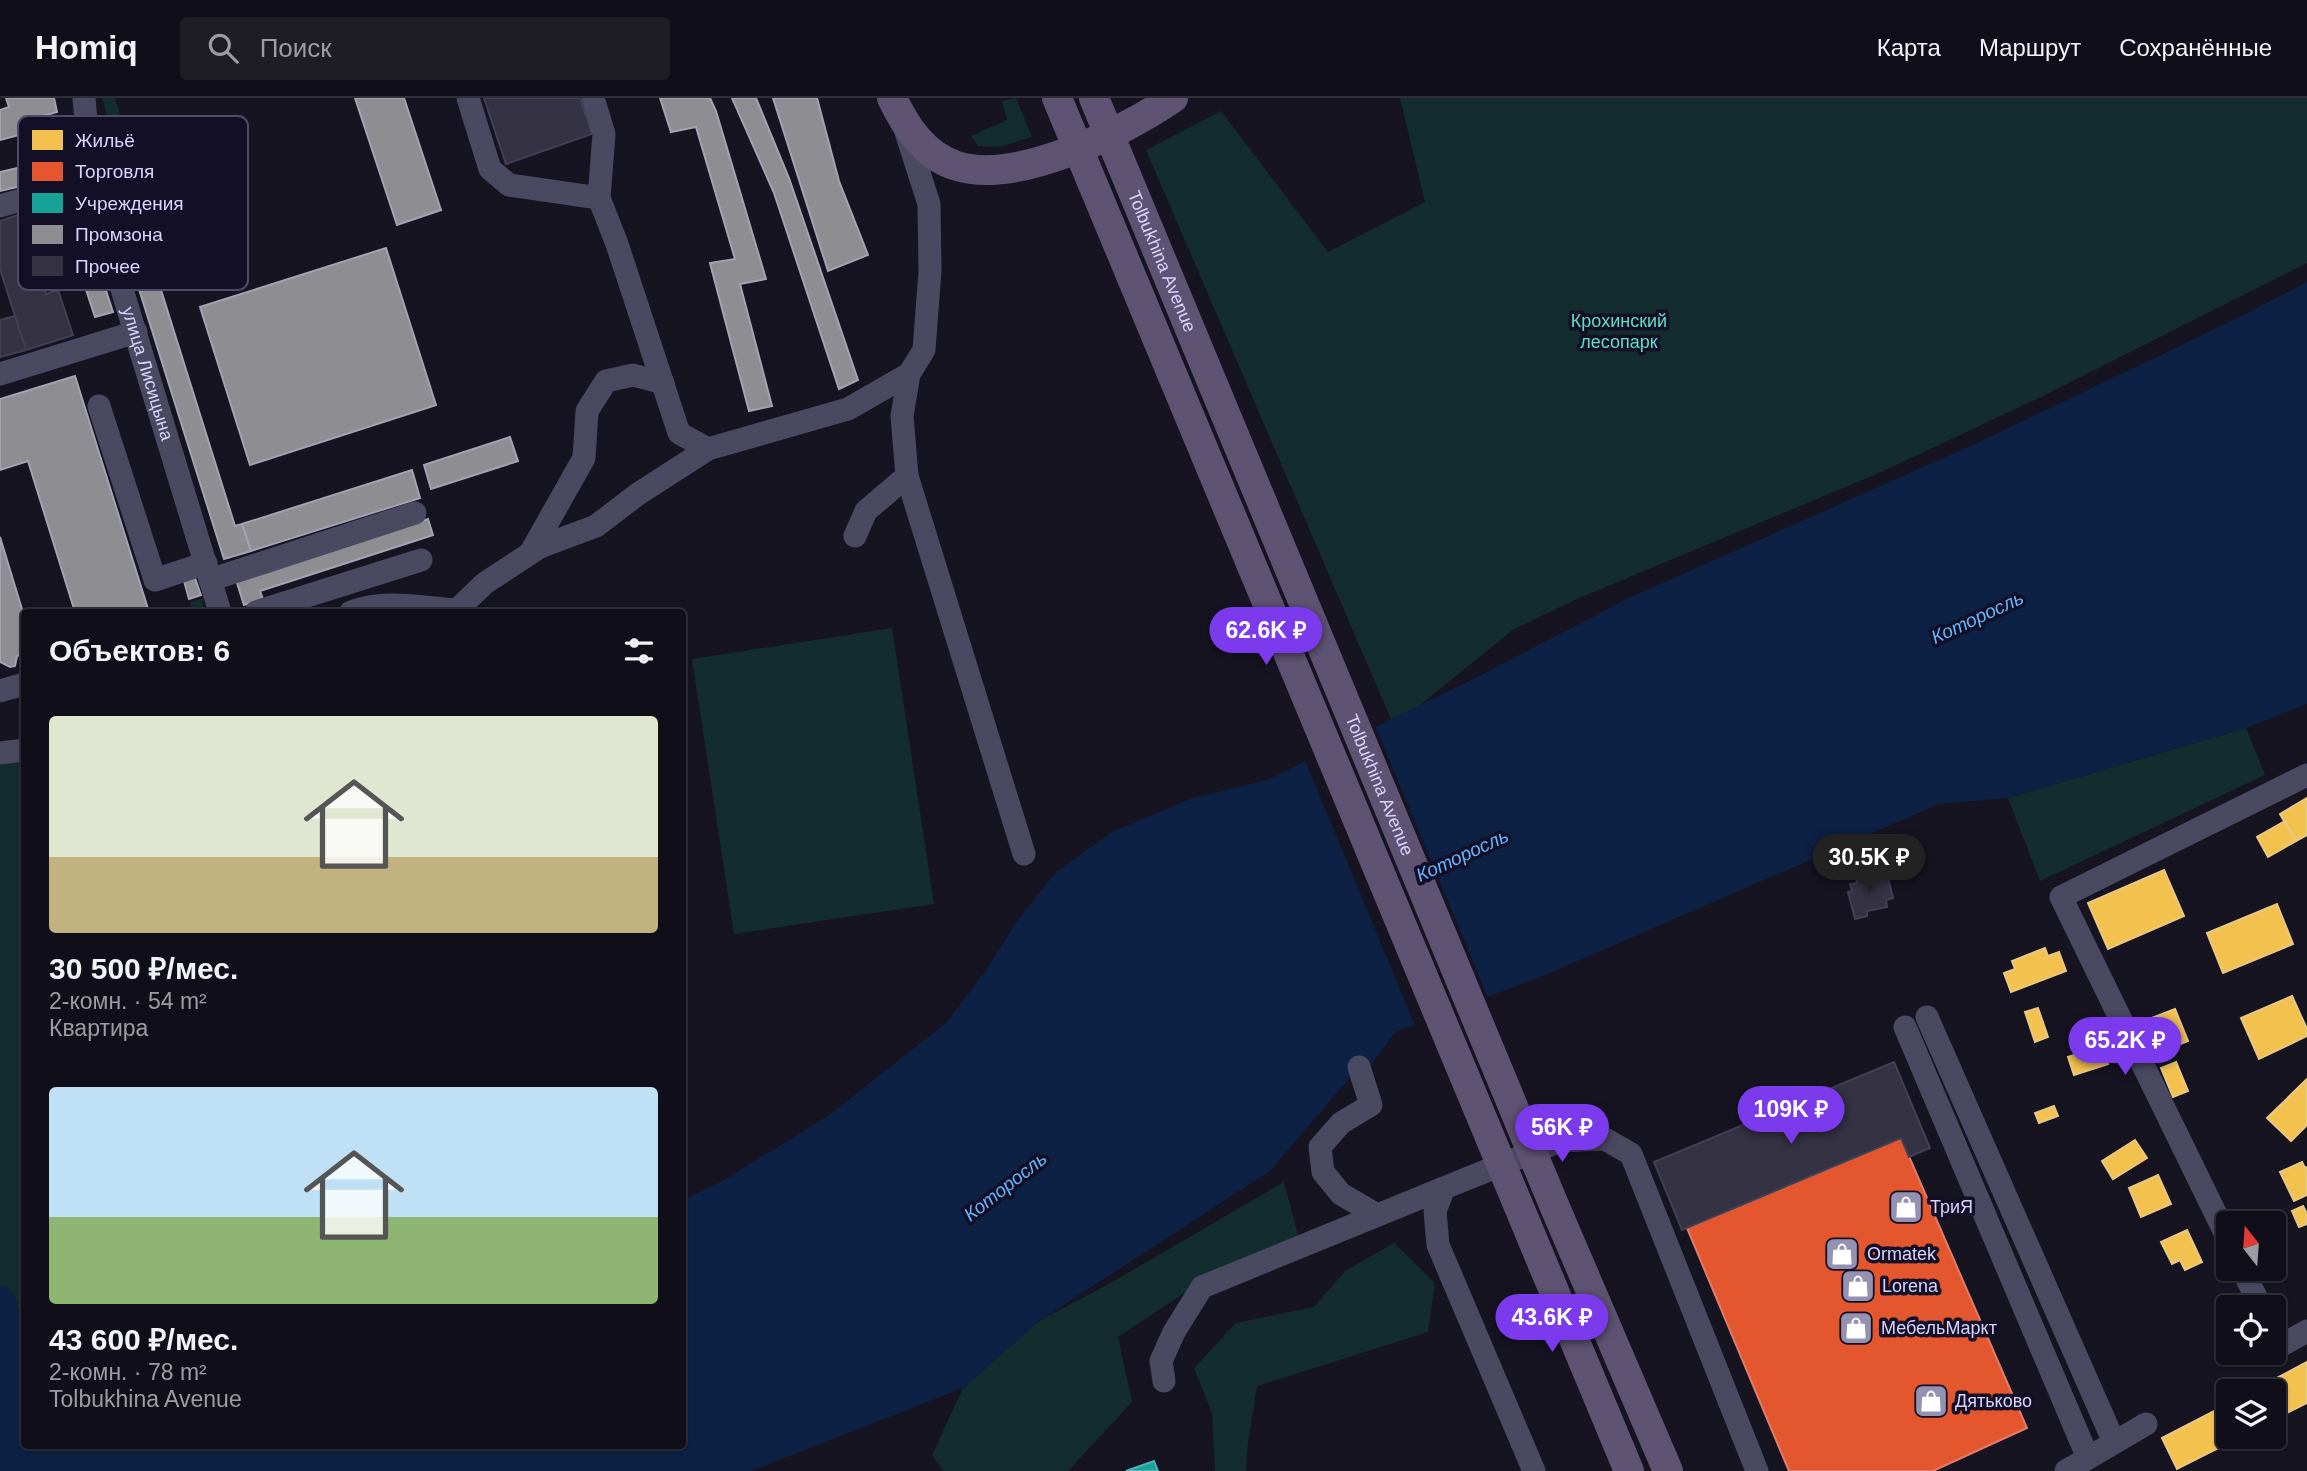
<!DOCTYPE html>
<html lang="ru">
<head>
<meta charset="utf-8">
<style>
  :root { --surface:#100f19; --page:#1e1d26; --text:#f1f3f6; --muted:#9c9ca2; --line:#302f38; --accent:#7c3aed }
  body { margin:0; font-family:Arial,sans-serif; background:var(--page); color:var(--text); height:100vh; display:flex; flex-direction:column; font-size:26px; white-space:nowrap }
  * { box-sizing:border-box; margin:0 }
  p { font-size:23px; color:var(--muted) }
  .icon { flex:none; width:38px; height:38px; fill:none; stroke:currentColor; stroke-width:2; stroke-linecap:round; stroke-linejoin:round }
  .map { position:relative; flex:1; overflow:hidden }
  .sheet { position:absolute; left:21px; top:511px; width:665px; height:840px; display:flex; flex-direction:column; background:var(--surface); border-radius:7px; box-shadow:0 2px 5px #0004,0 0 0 2px var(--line) }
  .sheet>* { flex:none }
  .needle { width:46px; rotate:343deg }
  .controls { position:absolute; left:2216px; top:1113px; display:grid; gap:14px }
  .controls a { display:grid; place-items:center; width:70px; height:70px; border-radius:7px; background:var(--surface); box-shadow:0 2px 5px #0004,0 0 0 2px var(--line); font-size:35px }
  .price { position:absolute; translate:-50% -60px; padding:0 16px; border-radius:24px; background:var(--accent); color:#fff; font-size:23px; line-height:46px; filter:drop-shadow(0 2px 4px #0008) }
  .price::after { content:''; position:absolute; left:50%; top:42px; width:21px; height:16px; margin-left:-10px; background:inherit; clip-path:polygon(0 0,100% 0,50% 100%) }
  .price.selected { background:#222; color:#fff }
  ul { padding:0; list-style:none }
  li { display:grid; align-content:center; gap:14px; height:371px; padding:0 28px }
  li span { display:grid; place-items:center; height:217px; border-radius:7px; color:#555 }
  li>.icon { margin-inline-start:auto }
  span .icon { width:126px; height:126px; fill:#fffc; stroke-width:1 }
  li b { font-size:30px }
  h2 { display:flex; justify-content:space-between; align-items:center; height:84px; padding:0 28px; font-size:30px }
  header { display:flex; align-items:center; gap:42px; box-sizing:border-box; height:98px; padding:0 35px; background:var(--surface); border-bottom:2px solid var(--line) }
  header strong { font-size:33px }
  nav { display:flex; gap:38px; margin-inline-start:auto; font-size:24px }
  .search { width:490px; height:63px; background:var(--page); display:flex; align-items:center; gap:18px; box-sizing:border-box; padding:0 24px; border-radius:7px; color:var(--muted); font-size:26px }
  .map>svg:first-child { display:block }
  .green { fill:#132c2d }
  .water { fill:#0d2144 }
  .pier { fill:#161421 }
  .homes { fill:#f2c14e; stroke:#eac783; stroke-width:2 }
  .shops { fill:#e4572e; stroke:#e17c6d; stroke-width:2 }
  .public { fill:#17a398; stroke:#51b2b7; stroke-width:2 }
  .industry { fill:#8d8d92; stroke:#a4a2b3; stroke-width:2 }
  .building { fill:#343243; stroke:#433f54; stroke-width:2 }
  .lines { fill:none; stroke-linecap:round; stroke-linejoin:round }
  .minor { stroke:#4a4962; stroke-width:23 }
  .major { stroke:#5e5373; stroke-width:30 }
  .labels { text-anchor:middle; stroke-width:7; stroke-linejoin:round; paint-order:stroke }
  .street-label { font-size:18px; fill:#d9d4ff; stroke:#130f26 }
  .park-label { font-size:18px; fill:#5fe0c0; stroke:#130f26 }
  .poi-label { font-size:18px; fill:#d9d4ff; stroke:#130f26; text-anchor:start }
  .water-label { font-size:19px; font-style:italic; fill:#62b6ff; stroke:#130f26 }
  .key { fill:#130f26; stroke:#4e4a67; stroke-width:2 }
  .key-label { font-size:19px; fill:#d9d4ff }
</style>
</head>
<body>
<header>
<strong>Homiq</strong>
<div class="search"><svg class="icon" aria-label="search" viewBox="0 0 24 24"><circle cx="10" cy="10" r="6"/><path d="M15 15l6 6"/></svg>Поиск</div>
<nav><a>Карта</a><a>Маршрут</a><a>Сохранённые</a></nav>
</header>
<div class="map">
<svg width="2307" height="1373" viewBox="0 0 2307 1373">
  <rect width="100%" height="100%" fill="#161421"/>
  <path class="green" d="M102,0h13l7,23 -2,8 -4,1 -7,-8z
    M1016,0l16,39 -33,10 -21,-1 -7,-10 36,-16 -5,-19z
    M1400,0h907v165l-264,133 -164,77 -302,126 -63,30 -120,97 -248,-576 75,-39 107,141 97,-50z
    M202,501l2,13h-30l17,-4 -1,-6z
    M892,530l42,276 -200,30 -42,-275z
    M2246,630l19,47 -225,106 -32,-83z
    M24,659v558h-4l-5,-18 -9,-11h-6v-526z
    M1284,1084l14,53 -115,59 -65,43 14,65 -64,69h-125l-11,-16 31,-67 76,-67 75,-40z
    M1394,1145l41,40 -7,49 -171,54 -9,56 -2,29h-31l-3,-58 -18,-45 42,-45 78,-16 31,-36z"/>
  <path class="water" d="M2307,184v422l-61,24 -238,70 -69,6 -389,169 -155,59 -27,37 -15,5 -83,97 -231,150 -76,67 -212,83h-751v-185h6l9,11 5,18h4v131h658l1,-246 36,-17 109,-67 118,-93 41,-54 30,-48 38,-48 57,-41 81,-34 74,-18 204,-100 160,-83 346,-154 267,-128z"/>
  <path class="pier" d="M1374,625l115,277 -73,28 -112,-270z"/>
  <path class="homes" d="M2307,700v37l-11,6 -16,-27z
    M2285,723l11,20 -28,16 -11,-20z
    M2164,772l20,46 -76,33 -20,-46z
    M2277,806l16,40 -70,29 -16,-40z
    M2045,850l3,8 11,-4 7,19 -55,21 -7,-19 11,-4 -3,-8z
    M2292,898l15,33v7l-48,23 -18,-41z
    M2038,910l10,29 -13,5 -10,-30z
    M2175,911l13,32 -34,14 -13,-33z
    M2102,948l6,18 -34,11 -6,-18z
    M2176,964l12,29 -15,6 -12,-29z
    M2307,981v46l-16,16 -24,-23z
    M2054,1008l4,10 -19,7 -4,-10z
    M2135,1042l12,18 -34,21 -11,-18z
    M2302,1064l3,6 2,-1v28l-13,6 -14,-29z
    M2158,1077l13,29 -30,13 -12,-29z
    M2303,1108l4,8v10l-8,3 -7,-16z
    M2273,1131l11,19 -11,6z
    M2187,1132l15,32 -17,8 -5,-10 -8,4 -11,-22z
    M2307,1264v41l-34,17v-29h-21z
    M2228,1306v33h12l-63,32 -15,-31z"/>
  <path class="shops" d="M1901,1040l126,290 -94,43h-144l-102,-243z"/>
  <path class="public" d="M1154,1363l4,10h-32z"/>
  <path class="industry" d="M6,0h48l3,14 -22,6 3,12 -38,10v-30l9,-3z
    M355,0h49l37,112 -44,15z
    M660,0h50l6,13 50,168 -26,5 32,122 -23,5 -39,-148 25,-4 -39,-132 -25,5z
    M732,0h24l33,80 69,202 -19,9 -65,-196z
    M773,0h44l22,83 29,74 -40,16z
    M65,59l4,18 -69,16v-19z
    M129,90l106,338 7,-2 9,27 -27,8 -115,-365z
    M76,100l37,114 -18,5 -37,-113z
    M386,150l50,157 -186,60 -50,-158z
    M75,278l74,236h-74l-47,-151 -28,9v-71z
    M510,339l8,24 -87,28 -7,-24z
    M412,372l8,28 -169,53 -9,-27z
    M428,421l5,16 -173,56 3,8 -19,6 -8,-25z
    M0,439l24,79v38l-7,2 -2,10 -5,1 -10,-5z
    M195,480l6,17 -12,4 -5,-18z"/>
  <path class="building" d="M484,0h96l12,36 -86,30z
    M32,112l11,35 -12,3 15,46 12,-4 15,45 -47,15 -26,-81v-48z
    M15,218l11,34 -26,7v-37z
    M1862,769l2,8 4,-2 13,7 7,-2 5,20 -7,2 1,7 -20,4v5l-12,3 -7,-27 4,-1 -2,-7 7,-1 -2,-13z
    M1894,964l36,86 -21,9 -8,-19 -219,92 -28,-68z"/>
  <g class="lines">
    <g class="minor">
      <path id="s1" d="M84,0l5,59 8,50 123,405"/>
      <path d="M468,0l22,71 19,16 90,13"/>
      <path d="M593,0l11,36 -5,64 18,46 62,189 29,16"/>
      <path d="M0,108l197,-56"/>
      <path d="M0,276l136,-42"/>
      <path d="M909,276l-7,42 5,60 117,378"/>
      <path d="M99,308l56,174 51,-17"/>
      <path d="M855,438l11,-25 41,-35"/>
      <path d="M531,454l53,-94 3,-47 19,-30 27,-6 30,8"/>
      <path d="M210,482l205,-67"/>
      <path d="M256,514l165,-52"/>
      <path d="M351,514c35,-13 71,-4 106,-2l28,-27 55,-36 56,-21 42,-32 70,-45 140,-40 61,-35 15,-24 6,-79 -1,-67 -24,-75"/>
      <path d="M0,593l24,-7"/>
      <path d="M0,655l24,-3"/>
      <path d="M1927,919l187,425"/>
      <path d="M1905,929l183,431"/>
      <path d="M1359,969l12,38 -30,18 -21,24 3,25 18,22 36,21"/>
      <path d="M2228,1141l-167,-342 246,-122"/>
      <path d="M2242,1171l19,38"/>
      <path d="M2273,1235l7,13 27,-15"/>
      <path d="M1164,1283l-3,-20 13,-29 28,-45 242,-99"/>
      <path d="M1534,1373l-96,-226 -3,-34 9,-23 116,-47 45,-2 26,15 126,317"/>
      <path d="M2066,1373l80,-47"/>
    </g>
    <g class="major">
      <path d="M892,0c14,29 32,58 65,68 59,19 167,-34 216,-68"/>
      <path d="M1057,0l572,1373"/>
      <path id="s2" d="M1094,0l460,1107 114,266"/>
    </g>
  </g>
  <defs>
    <g id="shop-square" transform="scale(1.75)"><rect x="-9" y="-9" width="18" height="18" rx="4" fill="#9591b1" stroke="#130f26"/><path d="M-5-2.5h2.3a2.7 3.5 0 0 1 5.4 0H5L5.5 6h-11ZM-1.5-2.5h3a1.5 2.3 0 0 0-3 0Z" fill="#fff"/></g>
  </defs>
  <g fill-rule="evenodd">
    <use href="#shop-square" x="1906" y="1109"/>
    <use href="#shop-square" x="1842" y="1156"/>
    <use href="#shop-square" x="1858" y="1188"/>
    <use href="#shop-square" x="1856" y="1230"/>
    <use href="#shop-square" x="1931" y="1303"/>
  </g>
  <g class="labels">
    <g class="street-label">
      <text dy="6" stroke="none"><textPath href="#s2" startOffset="177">Tolbukhina Avenue</textPath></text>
      <text dy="6" stroke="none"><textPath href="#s1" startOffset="284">улица Лисицына</textPath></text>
      <text dy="6" stroke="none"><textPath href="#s2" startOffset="744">Tolbukhina Avenue</textPath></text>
    </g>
    <g class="park-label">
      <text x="1619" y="229">Крохинский<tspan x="1619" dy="21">лесопарк</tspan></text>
    </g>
    <g class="poi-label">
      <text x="1930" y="1115">ТриЯ</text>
      <text x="1867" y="1162">Ormatek</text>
      <text x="1882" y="1194">Lorena</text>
      <text x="1881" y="1236">МебельМаркт</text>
      <text x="1955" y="1309">Дятьково</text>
    </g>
    <g class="water-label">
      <text transform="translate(1977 519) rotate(-25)" y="7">Которосль</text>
      <text transform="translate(1462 757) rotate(-25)" y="7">Которосль</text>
      <text transform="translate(1005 1088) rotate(-38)" y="7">Которосль</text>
    </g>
  </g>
  <rect x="18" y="18" width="230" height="174" rx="10" class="key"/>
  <rect x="32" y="32" width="31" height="20" fill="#f2c14e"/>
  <rect x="32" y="64" width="31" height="19" fill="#e4572e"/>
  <rect x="32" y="95" width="31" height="20" fill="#17a398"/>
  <rect x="32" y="127" width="31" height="19" fill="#8d8d92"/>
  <rect x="32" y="158" width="31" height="20" fill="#343243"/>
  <g class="key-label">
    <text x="75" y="49">Жильё</text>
    <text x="75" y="80">Торговля</text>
    <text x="75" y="112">Учреждения</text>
    <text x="75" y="143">Промзона</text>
    <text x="75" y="175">Прочее</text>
  </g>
</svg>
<div class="controls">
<a><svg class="needle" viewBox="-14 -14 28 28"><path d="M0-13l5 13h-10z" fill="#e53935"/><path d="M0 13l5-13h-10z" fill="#9c9ca2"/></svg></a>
<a><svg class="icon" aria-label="locate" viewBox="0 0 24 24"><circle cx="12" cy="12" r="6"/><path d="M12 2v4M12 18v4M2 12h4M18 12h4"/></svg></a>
<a><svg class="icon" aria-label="layers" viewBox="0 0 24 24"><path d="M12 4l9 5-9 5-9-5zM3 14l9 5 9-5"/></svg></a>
</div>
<b class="price" style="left:1266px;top:569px">62.6K ₽</b>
<b class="price selected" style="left:1869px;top:796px">30.5K ₽</b>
<b class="price" style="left:2125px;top:979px">65.2K ₽</b>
<b class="price" style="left:1791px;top:1048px">109K ₽</b>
<b class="price" style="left:1562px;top:1066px">56K ₽</b>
<b class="price" style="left:1552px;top:1256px">43.6K ₽</b>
<section class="sheet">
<h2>Объектов: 6<svg class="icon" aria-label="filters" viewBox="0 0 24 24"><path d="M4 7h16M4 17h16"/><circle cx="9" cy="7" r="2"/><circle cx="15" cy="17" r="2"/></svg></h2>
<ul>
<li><span style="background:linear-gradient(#dfe7d0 65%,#c2b280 0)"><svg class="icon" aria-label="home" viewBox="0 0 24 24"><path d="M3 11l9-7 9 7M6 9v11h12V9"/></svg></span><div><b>30 500 ₽/мес.</b><p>2-комн. · 54 m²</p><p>Квартира</p></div></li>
<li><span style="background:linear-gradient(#bfe0f5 60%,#8fb573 0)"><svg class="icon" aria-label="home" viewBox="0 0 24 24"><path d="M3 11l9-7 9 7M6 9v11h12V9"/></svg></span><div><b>43 600 ₽/мес.</b><p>2-комн. · 78 m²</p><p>Tolbukhina Avenue</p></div></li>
</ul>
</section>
</div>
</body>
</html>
